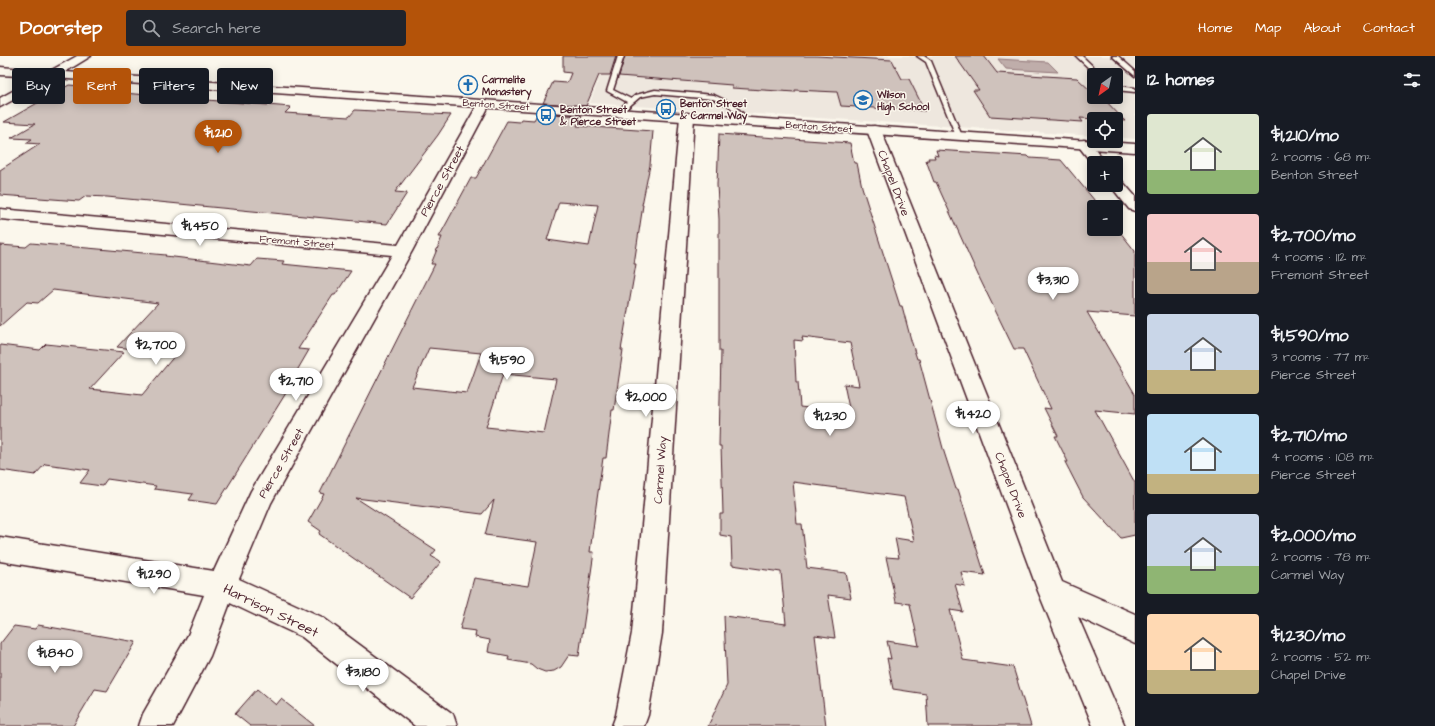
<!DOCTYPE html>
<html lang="en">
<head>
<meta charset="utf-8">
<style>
  :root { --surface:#171b24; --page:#20242c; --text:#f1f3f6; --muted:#9ea1a6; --accent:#b45309 }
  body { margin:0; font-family:"Architects Daughter",sans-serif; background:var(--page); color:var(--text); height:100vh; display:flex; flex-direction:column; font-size:15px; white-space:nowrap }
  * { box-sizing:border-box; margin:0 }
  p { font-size:13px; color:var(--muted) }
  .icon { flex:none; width:22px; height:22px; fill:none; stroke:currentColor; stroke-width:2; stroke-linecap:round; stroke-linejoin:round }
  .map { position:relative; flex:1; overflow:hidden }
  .panel { display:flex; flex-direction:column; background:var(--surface); width:300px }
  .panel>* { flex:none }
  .top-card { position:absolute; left:12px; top:12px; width:380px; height:36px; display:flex; gap:8px }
  .needle { width:26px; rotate:213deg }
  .tools { position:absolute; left:1087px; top:12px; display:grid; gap:8px }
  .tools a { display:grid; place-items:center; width:36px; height:36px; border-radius:4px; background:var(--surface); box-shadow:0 2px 10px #0003; font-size:20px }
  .price { position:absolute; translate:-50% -34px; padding:0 9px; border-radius:14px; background:#fff; color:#222; font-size:13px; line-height:26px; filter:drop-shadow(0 1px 2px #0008) }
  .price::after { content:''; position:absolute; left:50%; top:24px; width:12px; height:9px; margin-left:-6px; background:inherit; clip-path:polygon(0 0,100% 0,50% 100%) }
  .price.selected { background:var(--accent); color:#fff }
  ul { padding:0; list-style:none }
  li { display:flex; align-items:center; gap:12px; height:100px; padding:0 12px }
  li span { display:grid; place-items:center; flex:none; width:112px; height:80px; border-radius:4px; color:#555 }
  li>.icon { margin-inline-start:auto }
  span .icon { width:48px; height:48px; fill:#fffc; stroke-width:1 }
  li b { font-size:17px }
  h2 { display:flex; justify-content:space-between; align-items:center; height:48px; padding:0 12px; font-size:17px }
  .tag { padding:0 14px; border-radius:4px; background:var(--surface); box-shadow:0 2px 10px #0003; font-size:14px; line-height:36px }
  .tag.selected { background:var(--accent); color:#fff }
  header { display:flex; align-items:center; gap:24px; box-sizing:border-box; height:56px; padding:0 20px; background:var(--accent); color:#fff }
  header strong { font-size:19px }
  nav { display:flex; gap:22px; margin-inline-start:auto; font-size:14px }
  .search { width:280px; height:36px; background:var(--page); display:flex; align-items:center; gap:10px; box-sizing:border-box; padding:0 14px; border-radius:4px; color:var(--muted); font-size:15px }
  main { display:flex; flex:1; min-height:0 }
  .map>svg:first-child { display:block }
  .built { fill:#eee7de; fill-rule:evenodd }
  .water { fill:#bfadaa; stroke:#907477 }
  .building { fill:#cfc2bc; stroke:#4a1f2b; fill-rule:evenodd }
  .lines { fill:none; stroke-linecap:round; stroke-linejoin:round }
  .service-casing { stroke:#4a1f2b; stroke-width:3 }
  .minor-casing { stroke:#4a1f2b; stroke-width:3 }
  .secondary-casing { stroke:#4a1f2b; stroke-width:3 }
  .service { fill:#fbf7ec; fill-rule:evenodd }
  .minor { fill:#fbf7ec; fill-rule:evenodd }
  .secondary { fill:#fbf7ec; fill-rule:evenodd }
  .labels { text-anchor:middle; stroke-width:3; stroke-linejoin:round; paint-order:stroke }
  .far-poi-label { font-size:10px; font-weight:bold; fill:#4a1f2b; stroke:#fbf7ec; text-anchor:start }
  .far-street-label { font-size:10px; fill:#4a1f2b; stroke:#fbf7ec }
  .street-label { font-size:12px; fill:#4a1f2b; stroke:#fbf7ec }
  .near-street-label { font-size:14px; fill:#4a1f2b; stroke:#fbf7ec }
</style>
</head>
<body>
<header>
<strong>Doorstep</strong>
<div class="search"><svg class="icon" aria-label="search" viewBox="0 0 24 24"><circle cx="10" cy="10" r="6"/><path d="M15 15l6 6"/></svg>Search here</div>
<nav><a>Home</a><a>Map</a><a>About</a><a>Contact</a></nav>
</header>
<main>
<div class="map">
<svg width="1135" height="670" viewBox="0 0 1135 670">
  <rect width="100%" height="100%" fill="#fbf7ec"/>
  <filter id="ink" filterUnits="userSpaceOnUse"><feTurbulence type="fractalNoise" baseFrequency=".025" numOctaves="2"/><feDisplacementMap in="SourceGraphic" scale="8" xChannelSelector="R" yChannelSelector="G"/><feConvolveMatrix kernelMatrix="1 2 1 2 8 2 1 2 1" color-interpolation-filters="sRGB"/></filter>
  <g filter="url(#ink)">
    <path class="built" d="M607,0h528v83l-19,-2v-18h-22v17l-504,-33zM1094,19h22v22h-22z"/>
    <path class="water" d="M998,3l50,3 10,10 -52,-3z"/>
    <path class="building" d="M563,0h53l-6,19h-11l-13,31 -43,-3 10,-21 14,1 4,-10 -8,-1z
      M625,0h191l76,4 10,19h7l16,32 -84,-5 -4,-14 -42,-2v2l-63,-4v-3l-113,-9z
      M955,0h29l13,17 80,5 17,16v3h8l23,24 -45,-3 3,4 -93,-6 -17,-26h6z
      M69,29l47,4 -5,3 180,15 -6,6 64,4 6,-7 96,5 -13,20 -43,57 12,1 -20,31 -280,-27 -21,-1 -7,5 -79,-6v-25l40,-26 -14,-1 6,-4 -21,-1 24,-14 -31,-2z
      M538,57l44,3 -5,10 76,5 -3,34 -8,40h1l-9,59h2l-15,86h2l-9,60h-2l-6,48h-3l-7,48 -6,46h4l-15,104 -10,-1 -8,12 -7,4 -9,1 -8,-3 -6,-5 -23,-4 1,-4 -21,-4 2,-12 -15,-3 1,-6 -16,-2 14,-51 54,8 9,-44 -52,-7 9,-35 -12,14 -126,-16 80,52 -5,6 10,6 -31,36 -91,-64 2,-3 -13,-9 16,-28 -4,-1 8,-16 107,-213h-4l11,-27h-3l32,-59h5l31,-57 12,1 2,-3 13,1zM559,146l39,3 -9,41 -42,-6zM429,292l52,5 -14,40 -55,-6zM503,318l53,5 -12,54 -58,-6z
      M719,78l131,9 4,20h3l5,24 38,119h2l9,34 6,19h2l25,93 12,37h2l27,86 -24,-3 4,14 -10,-2 8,28 -13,-2 13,50 50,7 18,59h-103l-2,-32 -33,-5 -6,-31 4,1 -4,-18 32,5 -9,-42 -14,-2 -10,-45 13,1 -4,-20 19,3 -10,-44 -111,-15 4,42h5l5,44 39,5 5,25 -23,-3 7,43 -20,-3 11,91h-118l19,-41 -3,-69 62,8 -5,-52 -49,-7 -1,-28 -11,-2v-21h3l-2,-68h-2l2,-95h-2v-132l-2,-34zM802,281l48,6 9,43 -15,-2 6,29 -50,-6 -2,-25h-2l-2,-42 9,1z
      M936,94l92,6 2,2 31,2 39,47h-6v22h22v-2l19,24v65l-48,-4 48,82v20l-40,-4 40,73v52l-14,3 -38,-41 -18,-35h3l-13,-26h3l-14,-28 7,1 -28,-60h-9l-36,-74 -42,-93h-2l-8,-22h3l-1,-2h7l-1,-3 4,1z
      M31,187l135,12 -1,1 86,10 6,-7 27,2 -2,3 69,7 -16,24h-2l-35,54 11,1 -25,43h2l-69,111 -28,-4 4,-6 -39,-5 2,-3 -49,-7 -5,7 -22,-3 10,-13 -45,-6 -10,11 -35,-5v-125l40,5 6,-6 78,8 -34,37 52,6 34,-41 -59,-7 41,-44 -105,-13 -15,13 -11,-1 -27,24v-81l26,2z
      M38,569l98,17 -29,49 -12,-2 -22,37h-73v-82l14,-18 21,3z
      M257,633l19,16 5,-6 34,27h-65l-15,-12z"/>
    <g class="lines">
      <g class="service-casing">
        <path id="service" d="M618,0h6l-11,34 18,9 5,-4 19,-5 59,5 19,9 19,18 -5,1 -18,-17 -16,-7 -58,-5 -15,3 -19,16h-4v-2l10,-9 -20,-11z
          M917,0h7l7,5 31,75 -1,1 -5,-1 -30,-74z
          M1076,0h6l20,19h-6z
          M1112,0h6l17,15v5z
          M1116,30l19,2v4l-19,-2z"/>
      </g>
      <g class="minor-casing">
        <path id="minor" d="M484,44l5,1 1,3 -78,147 -141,252 -32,76 83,38 131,97 4,12h-42l-113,-89 -72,-34 -20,53 -37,70h-34l4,-12 45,-79 16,-40 -204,-34v-24l214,34 37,-80 141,-236 -392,-36v-10l398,36 80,-141 1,-3z
          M687,57l5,1 2,3 -32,516 -14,82 -4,11h-32l4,-11 16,-82 48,-516 2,-3z
          M874,70l5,1 2,3 181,452 73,32v30l-57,-27 47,109h-32l-55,-135 -171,-461 2,-3z
          M1084,84l5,1 17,22h-12v3l-17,-22 2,-3z
          M1116,122l5,2 14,16v15l-6,-2 -19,-24h6z"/>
      </g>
      <g class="secondary-casing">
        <path id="secondary" d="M77,0h14l-26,16 1070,72v8l-1081,-74 -54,29v-9l38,-21 -38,-2v-8l50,4z"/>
      </g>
      <use href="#service" class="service"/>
      <use href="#minor" class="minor"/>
      <use href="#secondary" class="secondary"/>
    </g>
  </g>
  <defs>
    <g id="church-ring" transform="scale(1)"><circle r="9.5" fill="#fbf7ec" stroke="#1f6fb2" stroke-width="1.5"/><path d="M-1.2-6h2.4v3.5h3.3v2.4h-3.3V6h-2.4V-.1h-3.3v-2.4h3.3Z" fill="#1f6fb2"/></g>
    <g id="school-ring" transform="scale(1)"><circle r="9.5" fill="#fbf7ec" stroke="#1f6fb2" stroke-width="1.5"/><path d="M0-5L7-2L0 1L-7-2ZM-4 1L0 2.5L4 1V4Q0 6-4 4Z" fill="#1f6fb2"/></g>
    <g id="bus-ring" transform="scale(1)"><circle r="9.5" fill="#fbf7ec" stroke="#1f6fb2" stroke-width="1.5"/><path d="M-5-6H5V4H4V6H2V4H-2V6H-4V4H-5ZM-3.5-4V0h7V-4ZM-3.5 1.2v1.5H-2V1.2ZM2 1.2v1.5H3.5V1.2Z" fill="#1f6fb2"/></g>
  </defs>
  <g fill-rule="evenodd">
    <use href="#church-ring" x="468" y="29"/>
    <use href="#school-ring" x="863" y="44"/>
    <use href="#bus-ring" x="666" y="53"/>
    <use href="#bus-ring" x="546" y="59"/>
  </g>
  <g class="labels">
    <g class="far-poi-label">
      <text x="482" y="27">Carmelite<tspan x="482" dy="12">Monastery</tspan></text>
      <text x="877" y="42">Wilson<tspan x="877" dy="12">High School</tspan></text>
      <text x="680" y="51">Benton Street<tspan x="680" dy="12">&amp; Carmel Way</tspan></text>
      <text x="560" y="57">Benton Street<tspan x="560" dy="12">&amp; Pierce Street</tspan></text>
    </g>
    <g class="far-street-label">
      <text transform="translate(496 48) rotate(4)" y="4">Benton Street</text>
      <text transform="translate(819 70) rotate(4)" y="4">Benton Street</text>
      <text transform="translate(297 185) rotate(5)" y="4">Fremont Street</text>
    </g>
    <g class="street-label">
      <text transform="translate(442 125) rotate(-61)" y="4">Pierce Street</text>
      <text transform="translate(894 127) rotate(69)" y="4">Chapel Drive</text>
      <text transform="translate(281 407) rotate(-60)" y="4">Pierce Street</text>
      <text transform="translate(660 414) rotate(-86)" y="4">Carmel Way</text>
      <text transform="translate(1011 429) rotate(69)" y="4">Chapel Drive</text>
    </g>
    <g class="near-street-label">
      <text transform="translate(271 554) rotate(26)" y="5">Harrison Street</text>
    </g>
  </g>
</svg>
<div class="tools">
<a><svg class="needle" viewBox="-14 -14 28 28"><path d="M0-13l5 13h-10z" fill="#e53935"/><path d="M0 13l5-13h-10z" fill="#9ea1a6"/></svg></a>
<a><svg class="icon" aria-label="locate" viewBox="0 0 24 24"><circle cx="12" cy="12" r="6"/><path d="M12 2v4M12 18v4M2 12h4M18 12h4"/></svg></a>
<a>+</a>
<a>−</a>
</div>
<b class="price selected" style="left:218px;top:98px">$1,210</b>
<b class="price" style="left:200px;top:191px">$1,450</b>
<b class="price" style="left:1053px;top:245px">$3,310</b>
<b class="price" style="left:156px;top:310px">$2,700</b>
<b class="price" style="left:507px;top:325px">$1,590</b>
<b class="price" style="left:296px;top:346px">$2,710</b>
<b class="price" style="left:646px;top:362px">$2,000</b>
<b class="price" style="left:973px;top:379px">$1,420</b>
<b class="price" style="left:830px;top:381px">$1,230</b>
<b class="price" style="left:154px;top:539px">$1,290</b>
<b class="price" style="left:55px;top:618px">$1,840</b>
<b class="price" style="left:363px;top:637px">$3,180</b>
<div class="top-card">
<a class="tag">Buy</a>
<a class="tag selected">Rent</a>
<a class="tag">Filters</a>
<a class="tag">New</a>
</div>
</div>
<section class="panel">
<h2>12 homes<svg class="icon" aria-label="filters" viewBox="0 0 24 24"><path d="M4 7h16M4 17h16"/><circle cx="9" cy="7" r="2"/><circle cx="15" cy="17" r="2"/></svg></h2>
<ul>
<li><span style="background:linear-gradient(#dfe7d0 70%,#8fb573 0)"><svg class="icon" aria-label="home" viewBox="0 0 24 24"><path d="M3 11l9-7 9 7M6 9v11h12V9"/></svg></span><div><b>$1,210/mo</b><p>2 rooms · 68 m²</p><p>Benton Street</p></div></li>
<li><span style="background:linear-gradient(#f6c9c9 60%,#b9a48a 0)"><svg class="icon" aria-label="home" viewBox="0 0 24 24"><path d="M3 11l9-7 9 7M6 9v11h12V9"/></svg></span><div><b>$2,700/mo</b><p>4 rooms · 112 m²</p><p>Fremont Street</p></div></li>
<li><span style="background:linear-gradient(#c9d6e8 70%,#c2b280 0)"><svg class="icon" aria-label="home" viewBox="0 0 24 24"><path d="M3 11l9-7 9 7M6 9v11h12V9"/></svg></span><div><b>$1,590/mo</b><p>3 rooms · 77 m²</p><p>Pierce Street</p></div></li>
<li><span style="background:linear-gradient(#bfe0f5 75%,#c2b280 0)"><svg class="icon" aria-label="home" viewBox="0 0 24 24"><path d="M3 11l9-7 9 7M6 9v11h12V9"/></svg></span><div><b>$2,710/mo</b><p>4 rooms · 108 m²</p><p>Pierce Street</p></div></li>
<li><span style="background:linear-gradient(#c9d6e8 65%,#8fb573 0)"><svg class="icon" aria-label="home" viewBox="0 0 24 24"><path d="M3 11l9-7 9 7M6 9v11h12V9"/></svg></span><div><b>$2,000/mo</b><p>2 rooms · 78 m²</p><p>Carmel Way</p></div></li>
<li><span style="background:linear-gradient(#ffd9b3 70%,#c2b280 0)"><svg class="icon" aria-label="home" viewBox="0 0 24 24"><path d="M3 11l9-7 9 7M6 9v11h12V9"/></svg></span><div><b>$1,230/mo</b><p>2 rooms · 52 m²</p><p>Chapel Drive</p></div></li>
</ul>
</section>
</main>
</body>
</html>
